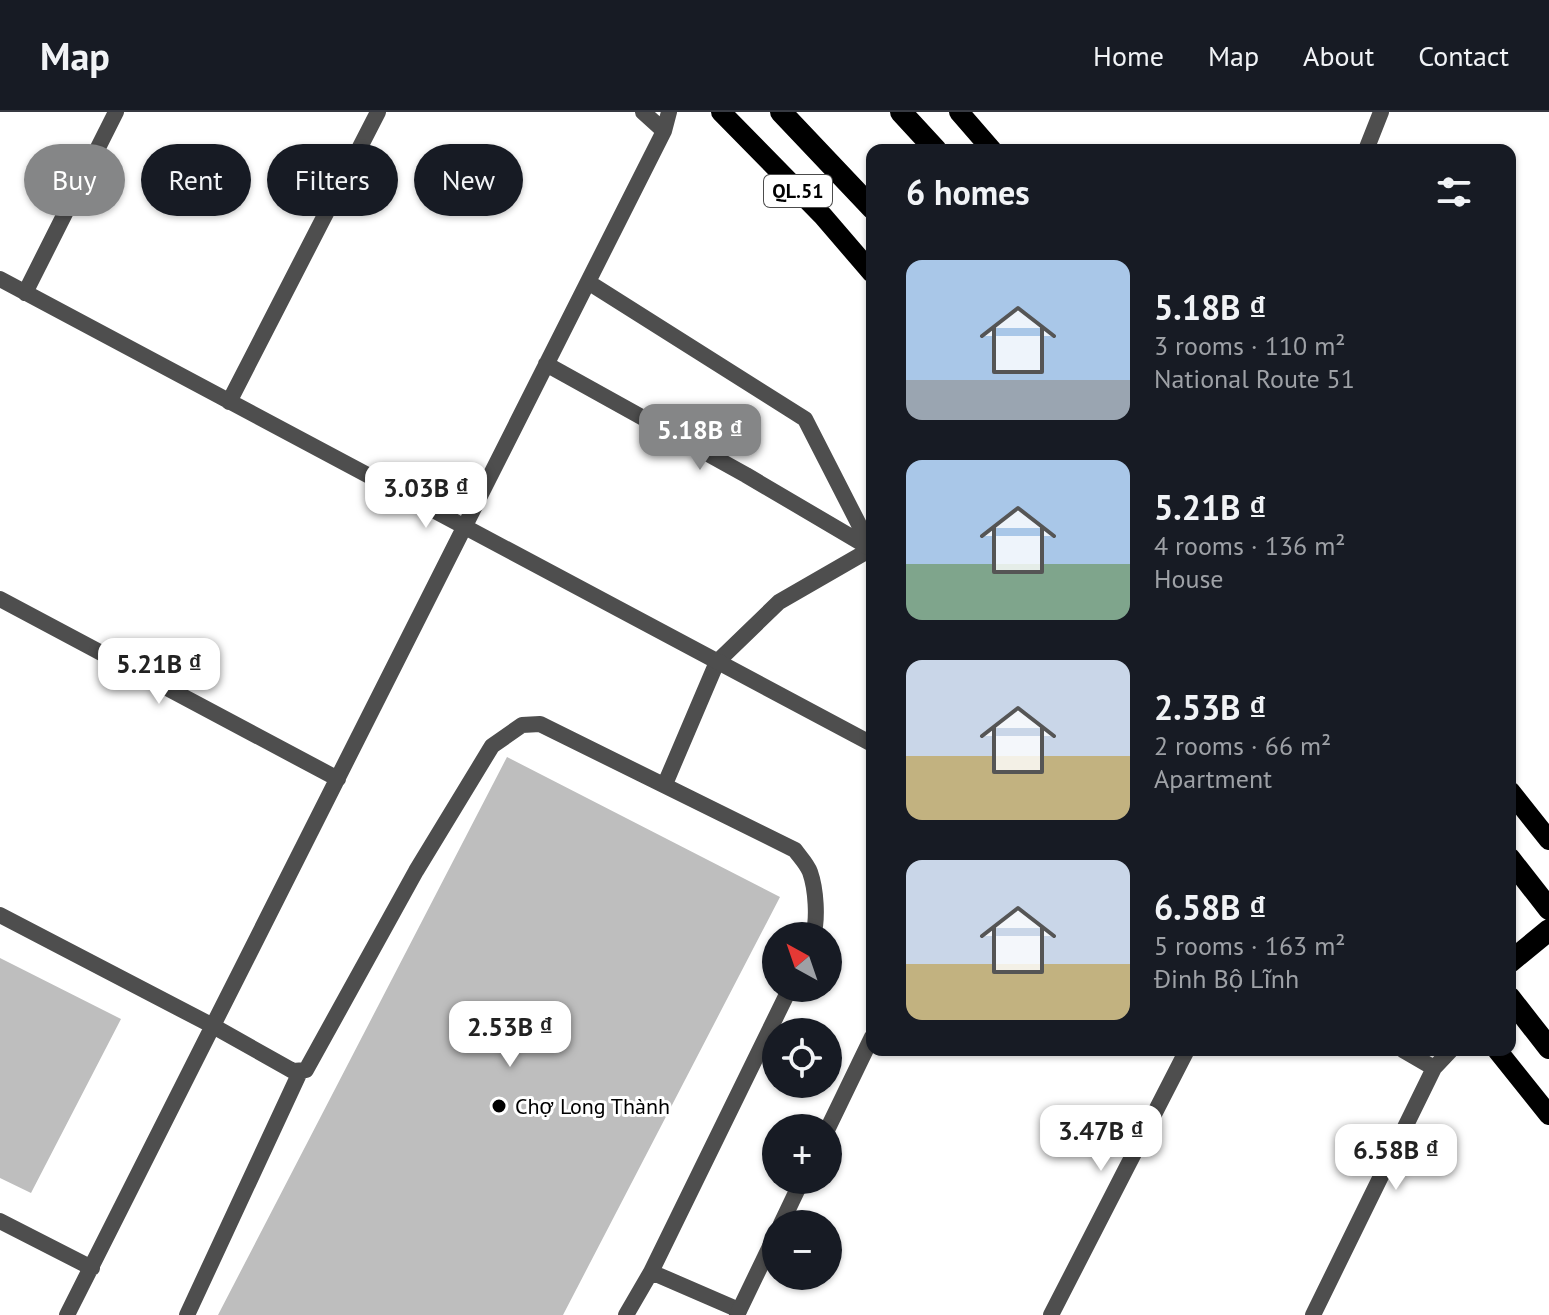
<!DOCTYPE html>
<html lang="en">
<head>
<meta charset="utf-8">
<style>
  :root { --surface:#171b24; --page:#20242c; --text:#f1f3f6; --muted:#9ea1a6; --line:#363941; --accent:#858687 }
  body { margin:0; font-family:"PT Sans",sans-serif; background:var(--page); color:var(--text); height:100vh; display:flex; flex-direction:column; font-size:30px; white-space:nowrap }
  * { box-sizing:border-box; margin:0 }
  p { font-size:26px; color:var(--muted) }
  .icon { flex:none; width:44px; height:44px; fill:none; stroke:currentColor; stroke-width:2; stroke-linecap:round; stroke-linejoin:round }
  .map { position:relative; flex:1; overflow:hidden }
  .drawer { position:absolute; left:866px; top:32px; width:650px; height:912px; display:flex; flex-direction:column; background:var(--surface); border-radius:16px; box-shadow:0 2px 6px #0004 }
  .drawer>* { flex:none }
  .hud { position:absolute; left:24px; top:32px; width:722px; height:72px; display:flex; gap:16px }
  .needle { width:52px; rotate:320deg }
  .fabs { position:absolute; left:762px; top:810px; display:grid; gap:16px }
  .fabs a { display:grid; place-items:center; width:80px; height:80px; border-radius:50%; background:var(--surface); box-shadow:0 2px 6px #0004; font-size:40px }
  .price { position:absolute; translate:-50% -68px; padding:0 18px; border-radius:16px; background:#fff; color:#222; font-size:26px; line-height:52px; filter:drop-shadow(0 2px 4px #0008) }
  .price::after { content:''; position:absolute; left:50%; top:48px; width:24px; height:18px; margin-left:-12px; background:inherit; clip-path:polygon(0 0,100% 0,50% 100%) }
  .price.active { background:var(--accent); color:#fff }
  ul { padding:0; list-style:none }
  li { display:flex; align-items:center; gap:24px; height:200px; padding:0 40px }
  li span { display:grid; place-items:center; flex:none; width:224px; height:160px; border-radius:16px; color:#555 }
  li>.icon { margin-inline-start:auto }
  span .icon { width:96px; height:96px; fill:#fffc; stroke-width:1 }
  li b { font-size:34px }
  h2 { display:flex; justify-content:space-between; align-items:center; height:96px; padding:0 40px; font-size:34px }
  .tag { padding:0 28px; border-radius:36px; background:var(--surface); box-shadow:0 2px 6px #0004; font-size:28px; line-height:72px }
  .tag.active { background:var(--accent); color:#fff }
  header { display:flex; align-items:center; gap:48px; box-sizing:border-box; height:112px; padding:0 40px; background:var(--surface); border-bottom:2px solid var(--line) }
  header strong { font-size:38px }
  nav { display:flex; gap:44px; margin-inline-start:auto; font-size:28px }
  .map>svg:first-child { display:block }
  .building { fill:#bebebe }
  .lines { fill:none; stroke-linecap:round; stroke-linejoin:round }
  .service { stroke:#4e4e4e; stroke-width:16 }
  .minor { stroke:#4e4e4e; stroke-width:16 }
  .primary { stroke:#000; stroke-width:20 }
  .trunk { stroke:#000; stroke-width:22 }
  .poi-dot { fill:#000; stroke:#fff; stroke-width:3 }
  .labels { text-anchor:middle; stroke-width:6; stroke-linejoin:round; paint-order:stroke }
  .shield { fill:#fff; stroke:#4c4c4c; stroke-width:2 }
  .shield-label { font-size:20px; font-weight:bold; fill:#000 }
  .poi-label { font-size:22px; fill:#000; stroke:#fff; text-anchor:start }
</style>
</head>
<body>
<header>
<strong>Map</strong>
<nav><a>Home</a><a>Map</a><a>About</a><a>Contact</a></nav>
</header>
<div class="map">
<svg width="1549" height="1203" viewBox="0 0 1549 1203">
  <rect width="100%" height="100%" fill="#fff"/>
  <path class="building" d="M507,645l273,140 -217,418h-345z
    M0,846l121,61 -90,174 -31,-15z"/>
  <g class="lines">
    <path class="service" d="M665,672l52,-122 62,-60 92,-53
      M213,914l80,45 13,-1 110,-199 76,-125 30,-21 18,-1 255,126c5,7 12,14 15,22 6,17 8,47 3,64
      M651,1160l88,38
      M187,1203l113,-243
      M626,1203l25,-43 139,-284"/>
    <path class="minor" d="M643,0l21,19
      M1366,38l15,-38
      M0,167l872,465
      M588,170l217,137 67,131
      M25,181l91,-181
      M546,252l200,111 124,73
      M229,290l149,-290
      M0,487l338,180
      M0,803l213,111
      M1403,938l31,18
      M828,1016l44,-91
      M0,1109l92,47
      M781,1112l21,-44
      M67,1203l597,-1184 5,-19
      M737,1203l39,-81
      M1051,1203l136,-265
      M1313,1203l121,-247 17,-18"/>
    <path class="primary" d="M721,0l102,104 49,57
      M959,0l33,38
      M1510,679l39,49
      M1497,938l52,65"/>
    <path class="trunk" d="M781,0l91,96
      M901,0l35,38
      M1510,747l39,50
      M1510,850l39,-32
      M1510,886l39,50"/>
  </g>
  <circle class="poi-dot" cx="499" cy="994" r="8"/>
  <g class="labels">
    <rect class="shield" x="764" y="63" width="68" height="32" rx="6"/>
    <g class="shield-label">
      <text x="798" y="86">QL.51</text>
    </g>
    <g class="poi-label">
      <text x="515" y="1002">Chợ Long Thành</text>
    </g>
  </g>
</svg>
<div class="fabs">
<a><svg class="needle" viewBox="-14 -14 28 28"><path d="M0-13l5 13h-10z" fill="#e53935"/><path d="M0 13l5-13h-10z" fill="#9ea1a6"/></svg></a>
<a><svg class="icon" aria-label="locate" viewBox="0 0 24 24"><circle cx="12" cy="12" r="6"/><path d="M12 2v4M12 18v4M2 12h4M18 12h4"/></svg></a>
<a>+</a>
<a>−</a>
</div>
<b class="price active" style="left:700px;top:360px">5.18B ₫</b>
<b class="price" style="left:426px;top:418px">3.03B ₫</b>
<b class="price" style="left:159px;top:594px">5.21B ₫</b>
<b class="price" style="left:510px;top:957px">2.53B ₫</b>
<b class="price" style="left:1101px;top:1061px">3.47B ₫</b>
<b class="price" style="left:1396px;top:1080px">6.58B ₫</b>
<div class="hud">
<a class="tag active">Buy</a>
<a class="tag">Rent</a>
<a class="tag">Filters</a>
<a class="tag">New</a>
</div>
<section class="drawer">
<h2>6 homes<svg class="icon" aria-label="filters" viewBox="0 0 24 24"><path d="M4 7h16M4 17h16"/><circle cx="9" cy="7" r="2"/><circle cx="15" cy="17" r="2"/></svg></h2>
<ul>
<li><span style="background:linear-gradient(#a9c7e8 75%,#9aa5b1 0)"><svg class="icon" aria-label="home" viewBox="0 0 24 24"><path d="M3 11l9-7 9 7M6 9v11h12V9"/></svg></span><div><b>5.18B ₫</b><p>3 rooms · 110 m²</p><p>National Route 51</p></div></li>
<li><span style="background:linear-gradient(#a9c7e8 65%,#7fa58c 0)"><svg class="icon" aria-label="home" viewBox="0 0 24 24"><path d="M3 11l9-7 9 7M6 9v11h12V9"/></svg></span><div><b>5.21B ₫</b><p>4 rooms · 136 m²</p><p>House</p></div></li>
<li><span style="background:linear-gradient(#c9d6e8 60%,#c2b280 0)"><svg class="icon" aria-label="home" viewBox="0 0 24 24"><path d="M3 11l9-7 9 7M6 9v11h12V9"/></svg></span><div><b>2.53B ₫</b><p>2 rooms · 66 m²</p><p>Apartment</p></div></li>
<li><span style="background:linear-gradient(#c9d6e8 65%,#c2b280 0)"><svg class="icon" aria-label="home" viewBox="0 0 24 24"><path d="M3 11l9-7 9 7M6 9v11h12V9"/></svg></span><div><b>6.58B ₫</b><p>5 rooms · 163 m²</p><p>Đinh Bộ Lĩnh</p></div></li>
</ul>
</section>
</div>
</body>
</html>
